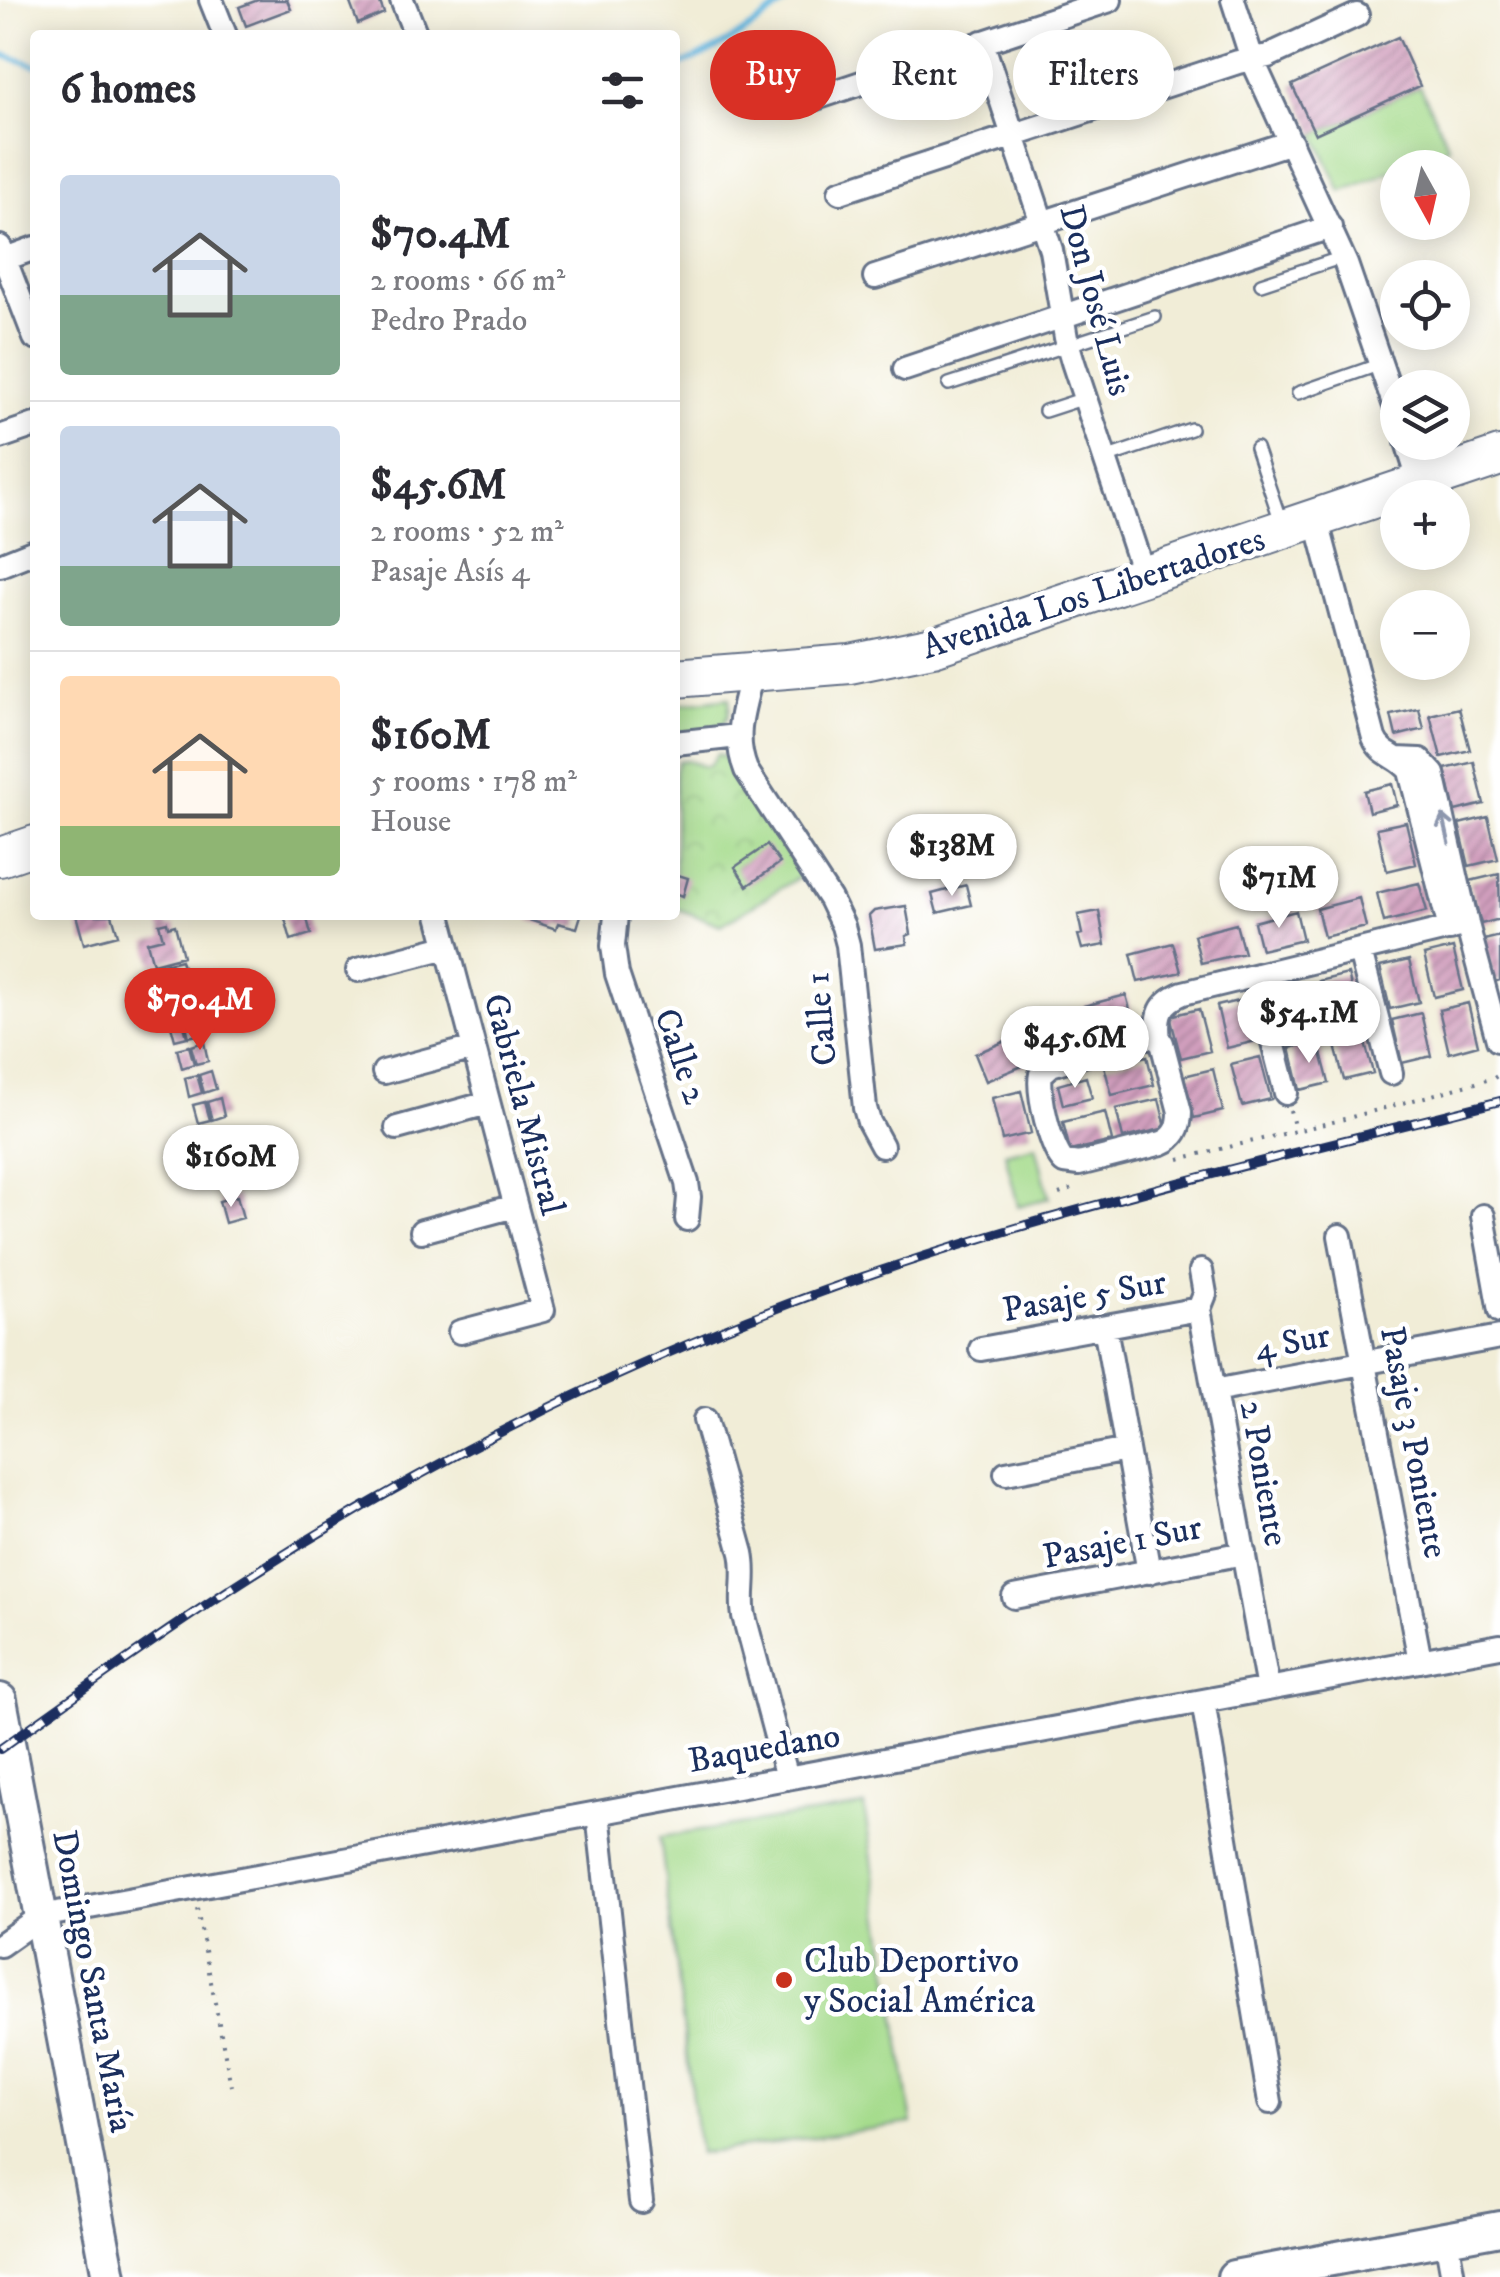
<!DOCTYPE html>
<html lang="en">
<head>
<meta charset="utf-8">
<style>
  :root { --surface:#fff; --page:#f7f7f7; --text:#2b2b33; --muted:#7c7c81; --line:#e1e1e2; --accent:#d93025 }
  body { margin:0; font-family:"IM FELL DW Pica",serif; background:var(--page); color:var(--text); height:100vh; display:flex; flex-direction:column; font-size:38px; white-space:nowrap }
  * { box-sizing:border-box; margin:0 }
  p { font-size:32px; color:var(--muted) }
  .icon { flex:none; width:55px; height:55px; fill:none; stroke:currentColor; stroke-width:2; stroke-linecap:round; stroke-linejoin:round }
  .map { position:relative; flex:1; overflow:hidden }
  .panel { position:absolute; left:30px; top:30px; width:650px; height:890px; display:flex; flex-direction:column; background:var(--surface); border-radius:10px; box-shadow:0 5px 25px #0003 }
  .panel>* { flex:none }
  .guide { position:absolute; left:710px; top:30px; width:640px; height:90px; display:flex; gap:20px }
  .needle { width:65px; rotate:172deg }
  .fabs { position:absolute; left:1380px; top:150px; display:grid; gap:20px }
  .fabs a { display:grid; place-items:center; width:90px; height:90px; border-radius:50%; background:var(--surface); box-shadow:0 5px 25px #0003; font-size:50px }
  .price { position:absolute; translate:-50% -85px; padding:0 22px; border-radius:35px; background:#fff; color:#222; font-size:32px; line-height:65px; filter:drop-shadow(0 2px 5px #0008) }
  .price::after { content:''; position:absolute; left:50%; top:60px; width:30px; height:22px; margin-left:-15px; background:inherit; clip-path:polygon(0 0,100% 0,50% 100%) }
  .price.active { background:var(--accent); color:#fff }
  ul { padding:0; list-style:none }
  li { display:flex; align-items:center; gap:30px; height:250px; padding:0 30px }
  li+li { border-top:2px solid var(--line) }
  li span { display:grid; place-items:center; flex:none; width:280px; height:200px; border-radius:10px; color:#555 }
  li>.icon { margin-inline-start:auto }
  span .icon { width:120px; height:120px; fill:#fffc; stroke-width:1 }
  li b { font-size:42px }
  h2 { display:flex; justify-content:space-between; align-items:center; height:120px; padding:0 30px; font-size:42px }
  .pill { padding:0 35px; border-radius:45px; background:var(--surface); box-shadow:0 5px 25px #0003; font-size:35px; line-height:90px }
  .pill.active { background:var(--accent); color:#fff }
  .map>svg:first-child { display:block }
  .green { fill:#a5db8c; stroke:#608575; stroke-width:2.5 }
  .park { fill:url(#park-crowns); stroke:#608575; stroke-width:2.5 }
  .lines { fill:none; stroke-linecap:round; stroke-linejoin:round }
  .stream { stroke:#65b8e0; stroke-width:6 }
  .building { fill:url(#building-hatch) }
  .lane-casing { stroke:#667288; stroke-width:16 }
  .street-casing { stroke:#667288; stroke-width:28 }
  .secondary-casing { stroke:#667288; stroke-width:38 }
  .primary-casing { stroke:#667288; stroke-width:42 }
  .path { stroke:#667288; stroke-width:4; stroke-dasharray:2.5 8; stroke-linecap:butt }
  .lane { stroke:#fff; stroke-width:11 }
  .street { stroke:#fff; stroke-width:22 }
  .secondary { stroke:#fff; stroke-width:32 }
  .primary { stroke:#fff; stroke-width:38 }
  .rail-casing { stroke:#1b2f5e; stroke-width:10 }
  .rail { stroke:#fff; stroke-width:6; stroke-dasharray:19; stroke-linecap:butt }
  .oneway { stroke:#8d97ae }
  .poi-dot { fill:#c8321e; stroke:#fff; stroke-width:4 }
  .labels { text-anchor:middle; stroke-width:9; stroke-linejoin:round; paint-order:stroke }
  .street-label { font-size:35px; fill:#1b2f5e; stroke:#fff }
  .poi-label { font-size:35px; fill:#1b2f5e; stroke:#fff; text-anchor:start }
</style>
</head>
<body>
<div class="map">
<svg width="1500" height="2277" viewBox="0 0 1500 2277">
  <defs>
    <pattern id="park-crowns" width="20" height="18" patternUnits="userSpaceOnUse" patternTransform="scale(2.5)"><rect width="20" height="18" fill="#a5db8c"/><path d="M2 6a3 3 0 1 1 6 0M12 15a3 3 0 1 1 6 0" fill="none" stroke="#8dbc7b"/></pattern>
    <pattern id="building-hatch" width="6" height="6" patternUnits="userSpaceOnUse" patternTransform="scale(2.5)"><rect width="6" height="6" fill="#d19fbd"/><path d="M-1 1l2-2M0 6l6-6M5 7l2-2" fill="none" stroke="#a9829d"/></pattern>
  </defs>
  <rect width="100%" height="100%" fill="#fff"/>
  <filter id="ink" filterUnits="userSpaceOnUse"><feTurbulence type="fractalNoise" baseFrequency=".01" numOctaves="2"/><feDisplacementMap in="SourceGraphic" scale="20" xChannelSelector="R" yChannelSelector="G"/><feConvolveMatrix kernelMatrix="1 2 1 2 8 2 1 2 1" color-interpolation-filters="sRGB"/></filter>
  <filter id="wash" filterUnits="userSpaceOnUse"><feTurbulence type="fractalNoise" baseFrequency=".0048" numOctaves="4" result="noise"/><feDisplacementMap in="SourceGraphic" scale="40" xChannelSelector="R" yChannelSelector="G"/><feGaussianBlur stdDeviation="2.25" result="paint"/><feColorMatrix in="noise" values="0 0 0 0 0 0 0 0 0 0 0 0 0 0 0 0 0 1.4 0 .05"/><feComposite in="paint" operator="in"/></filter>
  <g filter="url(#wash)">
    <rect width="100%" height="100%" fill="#f1edd7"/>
    <path class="green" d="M1420,86l29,61 -108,45 -26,-58z
      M729,698c4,37 -23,33 -51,35l-3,-2v-26z
      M1036,1145l13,53 -31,8 -13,-53z
      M864,1806l48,317 -213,31 -39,-317z"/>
    <path class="park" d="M717,754l8,3 77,118 -81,50 -46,-17v-137l3,-10 8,-1 19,7 5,-2z"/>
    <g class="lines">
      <path class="stream" d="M0,54l35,11
        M675,67c44,-16 77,-39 114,-67"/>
    </g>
    <g id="blocks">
      <path class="building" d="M258,0h29l4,9 -45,17 -7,-19z
        M358,0h21l5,13 -26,11 -8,-21z
        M1398,37l22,49 -105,48 -23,-49z
        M1459,708l11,42 -29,7 -11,-42z
        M1419,709l5,20 -28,7 -5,-21z
        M1474,762l10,42 -29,7 -10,-42z
        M1392,784l5,21 -28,7 -5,-21z
        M1488,817l10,42 -29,7 -10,-42z
        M1406,822l10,42 -29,7 -10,-43z
        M767,845l13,18 -33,23 -12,-19z
        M675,874l13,4 -5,18 -8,-3z
        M1499,874l1,45 -19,5 -11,-43z
        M1419,883l8,28 -43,11 -7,-29z
        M966,885l5,20 -34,8 -5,-19z
        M1359,898l7,29 -42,10 -7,-28z
        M906,906l5,28 -5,2 1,8 -32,5 -6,-33 5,-5z
        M1099,911l6,34 -23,4 -4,-14 4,-1 -4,-19z
        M1296,911l7,29 -42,10 -7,-28z
        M76,915h36l6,20 -34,9z
        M284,915h22l5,19 -20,6z
        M531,915h50l-4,13 -19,-5 -2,6 -27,-9z
        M167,922l1,5 7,-2 8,31 -30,8 -6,-22 16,-4 -4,-14z
        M1236,924l8,29 -43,10 -7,-28z
        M1500,936v44l-6,2 -10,-42z
        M1173,943l8,29 -43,10 -7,-28z
        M1453,948l10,42 -29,7 -10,-42z
        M181,960l5,18 -13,3 -4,-18z
        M1409,960l10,42 -29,7 -10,-42z
        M167,963l4,19 -12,3 -5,-18z
        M1348,974l10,42 -29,7 -10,-42z
        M1304,983l11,42 -29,7 -11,-42z
        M189,986l4,19 -12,3 -5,-18z
        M174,990l5,19 -13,3 -4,-19z
        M1126,995l8,29 -43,10 -7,-28z
        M1246,999l10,42 -29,7 -10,-42z
        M1468,1003l10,42 -29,8 -10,-43z
        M1199,1009l11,42 -29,7 -11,-42z
        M1067,1013l12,28 -40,17 -12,-27z
        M1421,1013l10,43 -29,7 -10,-43z
        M197,1015l4,19 -12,3 -5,-19z
        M182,1019l5,18 -12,3 -5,-18z
        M1362,1031l11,42 -29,7 -11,-42z
        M1015,1037l12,27 -41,17 -11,-27z
        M1318,1041l11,42 -29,7 -10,-42z
        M204,1042l4,19 -12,3 -5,-18z
        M189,1046l5,18 -12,4 -5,-19z
        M1147,1056l7,29 -42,10 -8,-29z
        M1260,1057l11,42 -29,7 -11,-42z
        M1213,1069l10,42 -29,7 -10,-42z
        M211,1071l5,18 -12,4 -5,-18z
        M197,1075l5,18 -13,4 -4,-19z
        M1086,1077l6,21 -29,7 -5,-20z
        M1021,1091l10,42 -29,7 -10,-42z
        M220,1098l4,18 -12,4 -5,-18z
        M1159,1099l7,29 -43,10 -7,-29z
        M205,1102l5,18 -12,3 -5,-18z
        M1105,1112l7,29 -42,10 -7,-29z
        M237,1196l6,22 -18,5 -6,-22z"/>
    </g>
  </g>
  <g filter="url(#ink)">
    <use href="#blocks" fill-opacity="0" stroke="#667288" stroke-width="2.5"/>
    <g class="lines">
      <g class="lane-casing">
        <path id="lane" d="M1261,284l82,-27
          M949,384l206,-67
          M1298,393l83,-29
          M1045,411l40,-13
          M1256,448l26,77
          M1105,458l86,-29"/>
      </g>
      <g class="street-casing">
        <path id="street" d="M211,0l14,35
          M402,0l14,35
          M1233,0l19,59 94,205 52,151
          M982,42l69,208 15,88 7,24 71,214
          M813,99l297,-99
          M840,192l398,-130 30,-6 89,-41
          M0,247l35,91
          M5,259l30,-11
          M875,277l416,-135
          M905,369l425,-142
          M0,437l35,-12
          M1407,442l13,41
          M1316,518l58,220c7,18 26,18 36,33l40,158
          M0,565l35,-14
          M752,673c-8,34 -20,62 -6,97l84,129 13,27 5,19 17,163 4,14 13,24
          M675,743l63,-7
          M1397,759l23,1 13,14 34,150 31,116
          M439,915l104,395 -83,22
          M616,915l-3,31 4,28 70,209 2,14 -2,22
          M1360,951l31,122
          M358,970l89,-23
          M1256,976l30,117
          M1153,1036l9,7 18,69c0,14 -4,25 -18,31l-83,21 -15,-2c-13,-12 -27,-70 -23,-88l10,-9 84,-26z
          M1159,1040c-3,-24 0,-37 24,-47l284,-69
          M384,1072l90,-24
          M397,1128l91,-25
          M1483,1216l17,95
          M422,1231l93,-25
          M1340,1236l80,425
          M1201,1271l4,23 -6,15 69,380
          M1105,1327l44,245
          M981,1349l218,-40
          M1214,1391l286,-54
          M705,1420l37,133c5,22 -2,42 2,63l43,162
          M1006,1473l121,-23
          M1014,1597l230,-44
          M1203,1701l67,401
          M598,1813l43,388
          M0,1945l41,-29 1459,-270
          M1446,2238l7,39"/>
      </g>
      <g class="secondary-casing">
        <path id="secondary" d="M0,1700l109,577
          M1234,2277l266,-49"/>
      </g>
      <g class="primary-casing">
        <path id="primary" d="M675,678l175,-14 83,-17 567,-191
          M0,857l35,-12"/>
      </g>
      <path class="path" d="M1290,1110l5,20
        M1179,1159l158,-38 157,-43 6,-4
        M1059,1194l19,-7
        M197,1909l34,177"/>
      <use href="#lane" class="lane"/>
      <use href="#street" class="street"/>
      <use href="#secondary" class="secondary"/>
      <use href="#primary" class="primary"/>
      <g class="rail-casing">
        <path id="rail" d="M0,1749c83,-59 166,-119 252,-174 149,-96 307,-178 470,-245 251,-103 516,-162 778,-229"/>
      </g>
      <use href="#rail" class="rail"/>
    </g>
    <defs><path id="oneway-shaft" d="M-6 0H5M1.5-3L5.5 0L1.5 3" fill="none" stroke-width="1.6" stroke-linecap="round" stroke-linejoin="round" transform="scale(2.5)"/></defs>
    <use class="oneway" href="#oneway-shaft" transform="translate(1446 829) rotate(-103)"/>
  </g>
  <circle class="poi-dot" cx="784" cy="1980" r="10"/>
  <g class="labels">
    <g class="street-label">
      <text transform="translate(1097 300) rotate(75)" y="12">Don José Luis</text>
      <text transform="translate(1093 592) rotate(-18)" y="12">Avenida Los Libertadores</text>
      <text transform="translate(820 1019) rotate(-95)" y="12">Calle 1</text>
      <text transform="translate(682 1056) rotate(71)" y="12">Calle 2</text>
      <text transform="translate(525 1104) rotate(75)" y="12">Gabriela Mistral</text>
      <text transform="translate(1084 1295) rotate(-10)" y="12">Pasaje 5 Sur</text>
      <text transform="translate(1292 1341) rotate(-11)" y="12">4 Sur</text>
      <text transform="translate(1415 1442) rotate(79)" y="12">Pasaje 3 Poniente</text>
      <text transform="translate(1265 1473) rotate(80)" y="12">2 Poniente</text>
      <text transform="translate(1122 1541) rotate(-11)" y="12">Pasaje 1 Sur</text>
      <text transform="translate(764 1747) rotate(-10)" y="12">Baquedano</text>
      <text transform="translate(94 1981) rotate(79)" y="12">Domingo Santa María</text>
    </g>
    <g class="poi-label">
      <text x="804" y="1972">Club Deportivo<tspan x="804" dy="40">y Social América</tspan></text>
    </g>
  </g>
</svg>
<div class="fabs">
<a><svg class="needle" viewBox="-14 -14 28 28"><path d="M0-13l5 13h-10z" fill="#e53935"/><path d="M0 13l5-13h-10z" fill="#7c7c81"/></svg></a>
<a><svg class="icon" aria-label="locate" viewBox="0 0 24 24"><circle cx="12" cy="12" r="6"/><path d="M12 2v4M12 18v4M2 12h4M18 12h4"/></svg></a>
<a><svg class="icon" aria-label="layers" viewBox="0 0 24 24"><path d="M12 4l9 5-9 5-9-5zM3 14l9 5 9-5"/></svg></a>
<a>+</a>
<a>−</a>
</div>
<b class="price" style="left:952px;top:899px">$138M</b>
<b class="price" style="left:1279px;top:931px">$71M</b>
<b class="price active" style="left:200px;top:1053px">$70.4M</b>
<b class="price" style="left:1309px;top:1066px">$54.1M</b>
<b class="price" style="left:1075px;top:1091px">$45.6M</b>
<b class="price" style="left:231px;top:1210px">$160M</b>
<div class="guide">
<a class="pill active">Buy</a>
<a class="pill">Rent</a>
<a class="pill">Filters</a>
</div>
<section class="panel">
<h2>6 homes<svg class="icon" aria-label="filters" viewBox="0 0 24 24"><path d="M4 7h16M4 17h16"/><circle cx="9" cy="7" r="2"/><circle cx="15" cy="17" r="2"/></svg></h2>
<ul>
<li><span style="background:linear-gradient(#c9d6e8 60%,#7fa58c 0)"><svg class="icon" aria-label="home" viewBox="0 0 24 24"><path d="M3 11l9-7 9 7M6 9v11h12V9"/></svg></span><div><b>$70.4M</b><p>2 rooms · 66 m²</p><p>Pedro Prado</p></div></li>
<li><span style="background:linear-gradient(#c9d6e8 70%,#7fa58c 0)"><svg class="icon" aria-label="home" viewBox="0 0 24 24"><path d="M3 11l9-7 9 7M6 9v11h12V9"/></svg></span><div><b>$45.6M</b><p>2 rooms · 52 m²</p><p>Pasaje Asís 4</p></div></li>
<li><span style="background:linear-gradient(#ffd9b3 75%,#8fb573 0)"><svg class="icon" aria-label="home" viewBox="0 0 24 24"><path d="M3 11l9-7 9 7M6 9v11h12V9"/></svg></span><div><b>$160M</b><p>5 rooms · 178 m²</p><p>House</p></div></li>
</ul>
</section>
</div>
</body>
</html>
